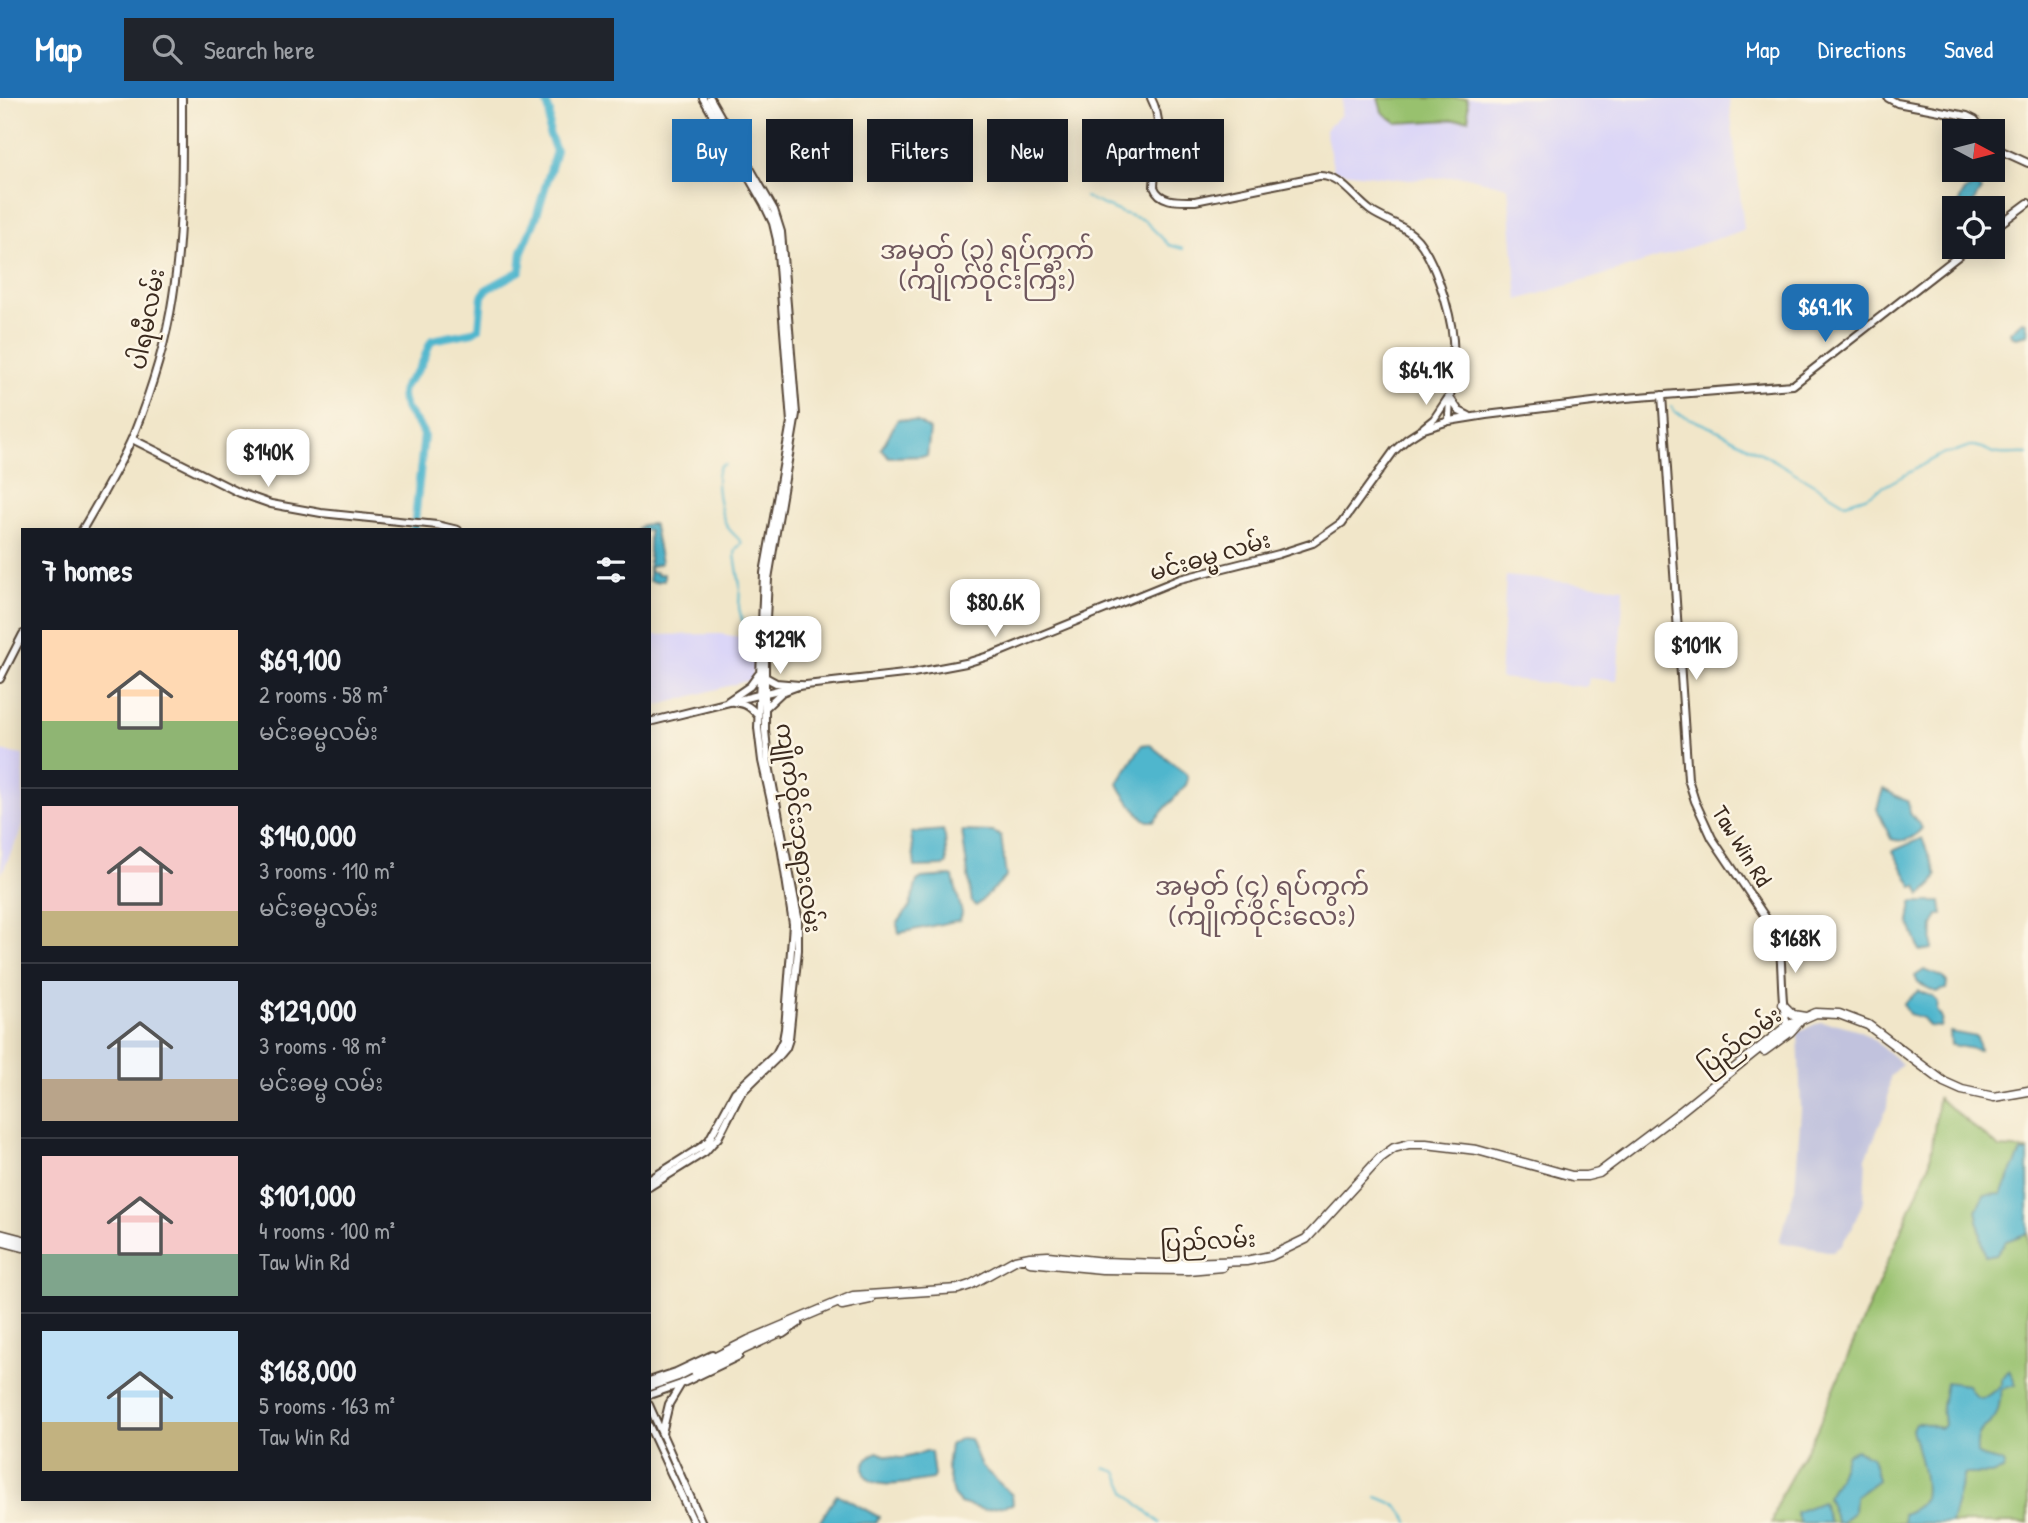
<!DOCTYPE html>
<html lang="en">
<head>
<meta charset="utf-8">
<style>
  :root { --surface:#171b24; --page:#20242c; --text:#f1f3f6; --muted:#9ea1a6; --line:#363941; --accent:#1f6fb2 }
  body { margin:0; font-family:"Patrick Hand","Noto Sans Myanmar",sans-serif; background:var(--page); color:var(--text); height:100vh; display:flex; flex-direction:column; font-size:26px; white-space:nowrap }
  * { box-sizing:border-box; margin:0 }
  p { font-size:23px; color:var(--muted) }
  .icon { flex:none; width:38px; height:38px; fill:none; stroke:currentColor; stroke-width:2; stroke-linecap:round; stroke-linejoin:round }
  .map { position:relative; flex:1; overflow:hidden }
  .sheet { position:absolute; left:21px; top:430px; width:630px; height:973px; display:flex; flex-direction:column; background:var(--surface); border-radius:0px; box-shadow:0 4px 18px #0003 }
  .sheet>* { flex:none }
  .banner { position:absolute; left:672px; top:21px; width:665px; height:63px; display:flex; gap:14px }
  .needle { width:46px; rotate:97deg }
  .tools { position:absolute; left:1942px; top:21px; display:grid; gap:14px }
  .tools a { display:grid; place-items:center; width:63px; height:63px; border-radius:0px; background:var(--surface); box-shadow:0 4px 18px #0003; font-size:35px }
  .price { position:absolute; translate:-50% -60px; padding:0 16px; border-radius:14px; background:#fff; color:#222; font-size:23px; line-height:46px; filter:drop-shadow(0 2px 4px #0008) }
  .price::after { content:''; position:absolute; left:50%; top:42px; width:21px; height:16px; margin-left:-10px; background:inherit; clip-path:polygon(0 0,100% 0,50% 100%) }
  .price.active { background:var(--accent); color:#fff }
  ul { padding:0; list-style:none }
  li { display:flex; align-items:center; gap:21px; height:175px; padding:0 21px }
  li+li { border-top:2px solid var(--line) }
  li span { display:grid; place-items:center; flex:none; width:196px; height:140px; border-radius:0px; color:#555 }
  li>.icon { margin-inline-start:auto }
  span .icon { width:84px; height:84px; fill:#fffc; stroke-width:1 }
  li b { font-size:30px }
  h2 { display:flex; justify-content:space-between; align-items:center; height:84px; padding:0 21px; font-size:30px }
  .pill { padding:0 24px; border-radius:0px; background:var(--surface); box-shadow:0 4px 18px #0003; font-size:24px; line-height:63px }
  .pill.active { background:var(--accent); color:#fff }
  header { display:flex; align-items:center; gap:42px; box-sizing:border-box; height:98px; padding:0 35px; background:var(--accent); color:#fff }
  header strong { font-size:33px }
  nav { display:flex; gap:38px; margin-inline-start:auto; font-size:24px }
  .search { width:490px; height:63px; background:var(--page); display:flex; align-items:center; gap:18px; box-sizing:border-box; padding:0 24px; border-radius:0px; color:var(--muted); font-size:26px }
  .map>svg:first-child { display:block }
  .built { fill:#dbd6f7 }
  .industrial { fill:#c1c2dd }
  .green { fill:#98c16e; stroke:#6a7646; stroke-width:2 }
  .water { fill:#4fb6cd; stroke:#457076; stroke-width:2 }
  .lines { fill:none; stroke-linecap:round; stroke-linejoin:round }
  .stream { stroke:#4fb6cd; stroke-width:2 }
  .river { stroke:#4fb6cd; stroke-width:8 }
  .secondary-casing { stroke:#564638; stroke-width:10 }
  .primary-casing { stroke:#564638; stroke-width:10 }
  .highway-casing { stroke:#564638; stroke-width:11 }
  .secondary { stroke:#fff; stroke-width:6 }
  .primary { stroke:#fff; stroke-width:6 }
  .highway { stroke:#fff; stroke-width:8 }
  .labels { text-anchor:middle; stroke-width:5; stroke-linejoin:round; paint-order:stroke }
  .street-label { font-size:23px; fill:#3b2a1e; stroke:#fcf5e5 }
  .quarter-label { font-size:26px; fill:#6f575d; stroke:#fcf5e5 }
</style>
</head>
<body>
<header>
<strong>Map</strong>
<div class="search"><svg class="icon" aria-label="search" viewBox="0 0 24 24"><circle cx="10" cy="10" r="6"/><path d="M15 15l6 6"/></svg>Search here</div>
<nav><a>Map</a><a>Directions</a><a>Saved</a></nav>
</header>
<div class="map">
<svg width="2028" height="1425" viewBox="0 0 2028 1425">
  <rect width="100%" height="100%" fill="#fcf5e5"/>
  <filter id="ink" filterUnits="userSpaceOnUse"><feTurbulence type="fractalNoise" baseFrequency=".0143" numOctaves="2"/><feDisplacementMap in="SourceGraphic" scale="14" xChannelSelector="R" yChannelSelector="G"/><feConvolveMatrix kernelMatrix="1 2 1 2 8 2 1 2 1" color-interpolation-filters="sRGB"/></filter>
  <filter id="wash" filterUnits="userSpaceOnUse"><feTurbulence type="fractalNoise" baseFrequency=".00686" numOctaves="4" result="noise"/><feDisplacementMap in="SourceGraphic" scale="28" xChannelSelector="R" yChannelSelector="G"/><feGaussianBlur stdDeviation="1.57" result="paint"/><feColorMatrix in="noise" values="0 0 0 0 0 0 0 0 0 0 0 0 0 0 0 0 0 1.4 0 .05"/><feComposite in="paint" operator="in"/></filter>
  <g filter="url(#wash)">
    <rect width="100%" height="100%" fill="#f1e6c9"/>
    <path class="built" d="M1342,0h387l15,132 -127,41 -99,29 -10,-113 -45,-11 -54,4 -75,-9 -9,-41 16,-15z
      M1506,478l118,12 -7,93 -28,-3 -1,6 -3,3 -85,-9z
      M720,536l34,5 -1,40 -104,29v-73z
      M0,653l23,4v71l-22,49z"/>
    <path class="industrial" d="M1820,924l18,2 21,6 15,10 28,24 -12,13 -3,30 -21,51 -2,42 -12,28 -11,17 -8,7 -54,-10 16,-54 6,-78 -3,-78z"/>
    <path class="green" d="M1378,0h89l2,21 -72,4 -15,-11z
      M1938,1000l62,50 28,2v373h-256l7,-24 38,-70 113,-267z"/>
    <path class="water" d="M1975,87l6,5 -11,18h-11c0,-12 5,-18 16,-23z
      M2022,223l4,1 2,12 -12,3 -5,-2 -1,-3z
      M898,321l20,3 12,8 -3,26 -38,1 -8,-8z
      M649,426h4l1,3 7,36 -11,4v5h6l1,3 7,-1v6l-8,2 -7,-1v-51h-12l5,-5z
      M1149,646l37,30 2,5 -2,6 -32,36c-2,0 -4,0 -6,0 -8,-3 -28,-30 -30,-38l24,-38z
      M1883,691l25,13 1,9 13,17c-9,11 -17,15 -31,11l-14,-30z
      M943,732l2,7 2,26 -3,3 -29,1 -4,-34z
      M962,733l31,1 8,4 5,41 -30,29 -4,-3z
      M1922,740l15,38 -5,9 -11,10 -4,-9 -4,1 -20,-36z
      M950,778l3,1 9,36 -2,7 -61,13 -2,-9 13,-18 7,-25 5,-3z
      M1912,804h29l2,13h-5l-5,10 -1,24 -12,2 -11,-29z
      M1924,872l18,7 5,5 -1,7 -10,3 -18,-9 -3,-7z
      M1918,893l14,5 6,6 -1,8 5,9 -2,8 -11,-1 -6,-8 -14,-4 -6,-10z
      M1950,934l27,5 2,13 -28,-5z
      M2021,1054h7v81l-22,8 -10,13 -11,2 -9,-46 8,-15 17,-1z
      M2009,1272l7,15 -15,4c-1,7 -1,17 -4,24 -7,19 -22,8 -20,40l5,4 21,5 2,3 -2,5 -12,4h-27l-13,49h-47l-1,-9c7,-3 14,-5 19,-12 9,-14 -6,-56 -10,-73l3,-6c12,-2 15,5 26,5l3,-3 -2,-19 4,-24 22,3c12,23 19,11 34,-1v-5z
      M961,1340l9,1 11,27 31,29 1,9 -29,6 -24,-7 -7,-8 -6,-27 3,-23z
      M1856,1352l16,7 6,23 -23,17 -1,15 -14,11h-3l-10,-26 10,-17 10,-26z
      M926,1353l5,2 3,23 -2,3c-16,2 -69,16 -68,-11 0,-8 7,-12 13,-16 21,9 29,7 49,-1z
      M837,1396l42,23 -3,6h-57z
      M1822,1404l8,21h-30l-4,-11z"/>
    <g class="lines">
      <path class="stream" d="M1085,99l37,16 22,7 25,25 14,4
        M1671,308l4,6 44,19 53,28 73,44 20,-6 79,-44c10,1 17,-5 27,-7 8,-1 15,4 22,7 11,3 24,0 35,1
        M725,366l-5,2c-7,12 0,48 7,60 4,7 11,11 15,17l-6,6 -1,6 5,31 -1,22 3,12 11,17
        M1105,1370l12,4 10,22 33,29
        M1377,1399c14,5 27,11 32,26"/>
      <path class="river" d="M414,432l10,-95c-3,-9 -13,-18 -18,-27 -12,-23 6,-26 15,-43 5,-9 6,-17 11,-25l41,-8 6,-4 3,-32 5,-7 33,-18 2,-20 14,-33 20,-67 -7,-18 1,-20 -5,-15"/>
    </g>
  </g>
  <g filter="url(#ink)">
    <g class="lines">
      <g class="secondary-casing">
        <path id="secondary" d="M1151,0c15,29 4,58 3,89 6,16 26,14 41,14l124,-25c22,-1 35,23 52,35 13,9 30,13 42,24 20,17 38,78 40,105 2,26 -4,54 -4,81
          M1888,0l9,5 70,13 8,4 8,11
          M1993,49l35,16
          M1993,131l35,-26
          M1662,297l26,384 7,22 17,37 66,98c6,31 1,62 10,92
          M1450,300l9,13 10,5
          M1424,329l10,-8 14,-21
          M132,341l108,54 31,11 50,9 116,12 21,5
          M797,588l116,-13 53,-10 29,-9 185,-75 99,-25 34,-11 29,-20 52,-72 13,-12 14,-9 28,-9 37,-6 140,-17 167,-13 177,-138
          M649,624l137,-34"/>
      </g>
      <g class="primary-casing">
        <path id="primary" d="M82,432c17,-29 38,-64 51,-94 18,-45 33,-92 40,-140 10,-65 9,-132 9,-198
          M765,579l11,6 23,2
          M0,581l23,-45
          M728,603l22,-15 8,-11
          M728,603c14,2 21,3 30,15
          M765,610l17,-16 19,-7
          M649,1082l52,-33 8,-7 26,-48 41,-38 7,-14 2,-11 8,-105 -12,-78 -19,-85 -4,-33 6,-155 27,-151 -14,-182 -4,-17 -9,-19 -61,-106
          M649,1089l56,-35 7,-8 6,-6 23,-45 40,-39 5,-6 3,-9 9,-89v-33l-30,-157 -3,-30v-91l3,-60 28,-165 -15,-182 -7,-22 -64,-112
          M783,1236l16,-11
          M649,1283l27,-9 36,-17
          M649,1297l32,-11 58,-28
          M649,1307l53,118
          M649,1328l45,97
          M662,1335l7,-29 12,-20"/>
      </g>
      <g class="highway-casing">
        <path id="highway" d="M1782,906l11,11 12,2
          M1764,953l26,-19 9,-10
          M0,1136l23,6
          M0,1143l23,6
          M1030,1164l72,7 86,1 34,-3
          M842,1207l28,-6
          M695,1274l90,-42
          M649,1288l29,-10 71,-36 104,-44 105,-7 12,-4 45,-25 15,-3 18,-1 56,6 53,2 89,-3 25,-5 35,-17 74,-81 14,-10 15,-4h17l51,6 95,26h15l12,-3 81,-61 107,-86 29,-13 23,1 29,11 76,57 18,8 32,7 34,-6"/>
      </g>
      <use href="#secondary" class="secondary"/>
      <use href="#primary" class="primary"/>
      <use href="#highway" class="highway"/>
    </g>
  </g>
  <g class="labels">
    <g class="street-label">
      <text transform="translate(147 221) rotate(-79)" y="8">ပါရမီလမ်း</text>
      <text transform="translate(1210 458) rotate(-16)" y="8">မင်းဓမ္မ လမ်း</text>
      <text transform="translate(799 730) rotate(82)" y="8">ကျိုက်ဝိုင်းဘုရားလမ်း</text>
      <text transform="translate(1742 748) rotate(58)" y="8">Taw Win Rd</text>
      <text transform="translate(1740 943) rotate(-37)" y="8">ပြည်လမ်း</text>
      <text transform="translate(1208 1143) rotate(-3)" y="8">ပြည်လမ်း</text>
    </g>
    <g class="quarter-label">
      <text x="987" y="161">အမှတ် (၃) ရပ်ကွက်<tspan x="987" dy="30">(ကျိုက်ဝိုင်းကြီး)</tspan></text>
      <text x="1262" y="797">အမှတ် (၄) ရပ်ကွက်<tspan x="1262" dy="30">(ကျိုက်ဝိုင်းလေး)</tspan></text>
    </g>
  </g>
</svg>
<div class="tools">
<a><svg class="needle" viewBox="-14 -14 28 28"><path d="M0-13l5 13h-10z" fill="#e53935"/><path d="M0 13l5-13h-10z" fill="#9ea1a6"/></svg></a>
<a><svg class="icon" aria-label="locate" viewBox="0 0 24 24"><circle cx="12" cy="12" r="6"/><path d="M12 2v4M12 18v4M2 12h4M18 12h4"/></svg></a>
</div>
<b class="price active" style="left:1825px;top:246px">$69.1K</b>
<b class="price" style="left:1426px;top:309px">$64.1K</b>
<b class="price" style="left:268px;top:391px">$140K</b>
<b class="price" style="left:995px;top:541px">$80.6K</b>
<b class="price" style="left:780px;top:578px">$129K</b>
<b class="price" style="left:1696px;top:584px">$101K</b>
<b class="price" style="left:1795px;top:877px">$168K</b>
<div class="banner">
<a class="pill active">Buy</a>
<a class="pill">Rent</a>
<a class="pill">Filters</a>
<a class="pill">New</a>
<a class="pill">Apartment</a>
</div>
<section class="sheet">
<h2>7 homes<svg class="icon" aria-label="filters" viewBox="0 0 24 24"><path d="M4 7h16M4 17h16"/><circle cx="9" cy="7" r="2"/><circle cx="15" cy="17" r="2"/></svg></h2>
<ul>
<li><span style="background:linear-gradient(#ffd9b3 65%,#8fb573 0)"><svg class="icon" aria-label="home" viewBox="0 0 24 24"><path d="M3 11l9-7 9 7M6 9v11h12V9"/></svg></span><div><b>$69,100</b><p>2 rooms · 58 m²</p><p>မင်းဓမ္မလမ်း</p></div></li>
<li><span style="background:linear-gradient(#f6c9c9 75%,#c2b280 0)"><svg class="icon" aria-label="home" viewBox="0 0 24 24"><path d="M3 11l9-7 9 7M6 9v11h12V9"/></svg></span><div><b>$140,000</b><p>3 rooms · 110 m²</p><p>မင်းဓမ္မလမ်း</p></div></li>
<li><span style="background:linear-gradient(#c9d6e8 70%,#b9a48a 0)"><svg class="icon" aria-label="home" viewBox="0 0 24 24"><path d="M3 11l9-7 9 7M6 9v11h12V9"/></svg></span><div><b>$129,000</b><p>3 rooms · 98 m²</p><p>မင်းဓမ္မ လမ်း</p></div></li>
<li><span style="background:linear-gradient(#f6c9c9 70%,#7fa58c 0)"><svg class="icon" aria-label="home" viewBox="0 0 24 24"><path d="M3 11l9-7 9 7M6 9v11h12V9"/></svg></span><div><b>$101,000</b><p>4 rooms · 100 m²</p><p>Taw Win Rd</p></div></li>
<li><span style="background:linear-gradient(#bfe0f5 65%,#c2b280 0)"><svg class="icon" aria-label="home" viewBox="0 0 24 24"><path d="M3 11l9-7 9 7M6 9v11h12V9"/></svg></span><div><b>$168,000</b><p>5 rooms · 163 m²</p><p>Taw Win Rd</p></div></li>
</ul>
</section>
</div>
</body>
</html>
